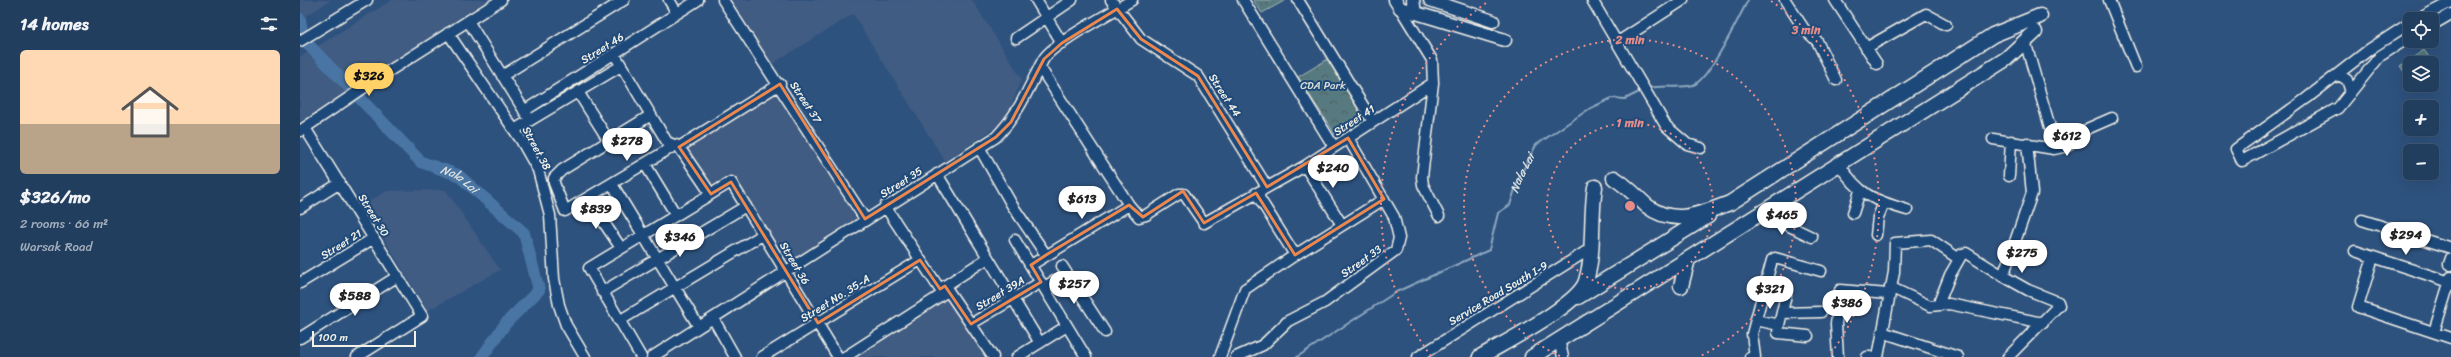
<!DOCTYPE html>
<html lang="en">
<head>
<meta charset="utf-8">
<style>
  :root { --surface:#223e5e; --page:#2a4564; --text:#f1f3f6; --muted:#a2aebc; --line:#3f5773; --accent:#ffd166 }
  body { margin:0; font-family:Sriracha,sans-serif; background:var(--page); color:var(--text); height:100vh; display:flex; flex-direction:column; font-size:15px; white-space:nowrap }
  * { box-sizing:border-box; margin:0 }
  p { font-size:13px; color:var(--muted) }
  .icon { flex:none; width:22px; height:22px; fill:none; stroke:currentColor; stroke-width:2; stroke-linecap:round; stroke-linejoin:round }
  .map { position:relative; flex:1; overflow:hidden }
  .panel { display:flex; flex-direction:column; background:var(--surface); width:300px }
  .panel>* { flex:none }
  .buttons { position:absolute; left:2103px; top:12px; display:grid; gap:8px }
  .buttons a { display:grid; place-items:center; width:36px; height:36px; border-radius:6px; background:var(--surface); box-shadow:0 4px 16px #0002,0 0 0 1px var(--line); font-size:20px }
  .scale { position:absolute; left:12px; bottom:10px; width:104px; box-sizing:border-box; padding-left:4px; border:2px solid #f4f1e8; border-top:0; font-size:11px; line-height:14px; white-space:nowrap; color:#f4f1e8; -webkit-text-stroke:3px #1f4a7a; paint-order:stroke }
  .price { position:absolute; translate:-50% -34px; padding:0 9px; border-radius:14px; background:#fff; color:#222; font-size:13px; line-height:26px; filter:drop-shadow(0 1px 2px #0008) }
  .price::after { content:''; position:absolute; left:50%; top:24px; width:12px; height:9px; margin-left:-6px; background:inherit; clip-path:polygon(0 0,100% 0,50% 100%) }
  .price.on { background:var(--accent); color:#111 }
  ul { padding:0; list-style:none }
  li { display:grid; align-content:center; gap:8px; height:212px; padding:0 20px }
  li+li { border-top:1px solid var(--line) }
  li span { display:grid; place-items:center; height:124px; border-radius:6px; color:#555 }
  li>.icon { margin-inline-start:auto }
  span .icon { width:72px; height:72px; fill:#fffc; stroke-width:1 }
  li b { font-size:17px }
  h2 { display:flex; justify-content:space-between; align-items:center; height:48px; padding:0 20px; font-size:17px }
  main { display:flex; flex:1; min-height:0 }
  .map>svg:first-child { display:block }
  .built { fill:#405c83 }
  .forest { fill:url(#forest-crowns); stroke:#a6b6b4 }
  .garden { fill:#577a7f; stroke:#a6b6b4 }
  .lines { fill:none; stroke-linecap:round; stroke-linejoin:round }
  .stream { stroke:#8da7bf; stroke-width:2 }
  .river { stroke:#4975a4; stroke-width:12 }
  .minor-casing { stroke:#f4f1e8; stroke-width:13 }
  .major-casing { stroke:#f4f1e8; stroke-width:15 }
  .highway-casing { stroke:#f4f1e8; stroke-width:17 }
  .minor { stroke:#1f4a7a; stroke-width:10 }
  .major { stroke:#1f4a7a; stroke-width:12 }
  .highway { stroke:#1f4a7a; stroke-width:14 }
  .marked { fill:none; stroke:#ec874e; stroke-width:3; stroke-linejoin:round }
  .ring { fill:none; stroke:#e58c88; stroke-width:2; stroke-dasharray:2 4 }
  .labels { text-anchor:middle; stroke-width:4; stroke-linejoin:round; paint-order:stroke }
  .street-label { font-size:11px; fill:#f4f1e8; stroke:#1f4a7a }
  .park-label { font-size:11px; fill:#dcdfd8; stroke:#1f4a7a }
  .water-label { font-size:12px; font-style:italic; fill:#dadede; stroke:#1f4a7a }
  .centre { fill:#e58c88; stroke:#1f4a7a; stroke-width:2 }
  .ring-label { font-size:12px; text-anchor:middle; font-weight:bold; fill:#e58c88; stroke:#1f4a7a; stroke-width:4; stroke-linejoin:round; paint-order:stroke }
</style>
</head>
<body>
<main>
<section class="panel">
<h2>14 homes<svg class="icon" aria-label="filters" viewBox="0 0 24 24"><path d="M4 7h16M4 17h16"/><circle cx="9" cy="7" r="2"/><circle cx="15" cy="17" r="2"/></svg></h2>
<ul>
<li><span style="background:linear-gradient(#ffd9b3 60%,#b9a48a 0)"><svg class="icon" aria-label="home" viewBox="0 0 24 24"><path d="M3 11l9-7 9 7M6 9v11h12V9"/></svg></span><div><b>$326/mo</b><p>2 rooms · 66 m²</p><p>Warsak Road</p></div></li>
</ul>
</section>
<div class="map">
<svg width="2151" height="357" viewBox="0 0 2151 357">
  <defs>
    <pattern id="forest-crowns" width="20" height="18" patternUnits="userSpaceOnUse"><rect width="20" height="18" fill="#577a7f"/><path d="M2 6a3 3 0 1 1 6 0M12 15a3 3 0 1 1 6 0" fill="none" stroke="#506162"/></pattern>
  </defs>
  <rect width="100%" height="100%" fill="#2e527e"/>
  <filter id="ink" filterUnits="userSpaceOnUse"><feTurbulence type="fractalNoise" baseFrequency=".025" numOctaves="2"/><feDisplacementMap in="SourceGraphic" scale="8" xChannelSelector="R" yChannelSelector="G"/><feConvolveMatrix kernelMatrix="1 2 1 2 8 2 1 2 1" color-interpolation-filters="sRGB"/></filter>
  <g filter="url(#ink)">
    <path class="built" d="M0,0h31l-31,20z
      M92,0h95l-187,122v-65z
      M430,0h242l50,79 -18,43 -59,39 -92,-147 -81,50z
      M475,87l82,134 -70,45 -54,-86 -20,10 -29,-47z
      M146,190l54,80 -73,41 -63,-107 23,-13z
      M649,297l38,60h-132z"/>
    <path class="forest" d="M953,0h33l-24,13z
      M1028,59l38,62 -29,16 -39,-60z"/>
    <path class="garden" d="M2124,50l10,14 -2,2v-3h-22v17l-10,-14z"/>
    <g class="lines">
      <g class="stream">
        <path d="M1347,89c16,-5 32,0 46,-4 16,-5 46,-68 55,-85"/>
        <path id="s1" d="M997,357l99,-65 93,-42 9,-37 12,-8 8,-25 18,-35 53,-36 23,-11 13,1 16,-8"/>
      </g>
      <path class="river" id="s2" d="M0,19l3,20 118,123 37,13 66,58 15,57 -33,33 -24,34"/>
      <g class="minor-casing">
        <path id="minor" d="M369,0l8,13
          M423,0l142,219
          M736,0l26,43
          M811,0l30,39 57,37 69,111
          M943,0l91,147
          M998,0l75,122
          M1292,0l74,126 21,18 14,4
          M1485,0l19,29 13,12 19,39
          M1535,0l42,64
          M1809,0l27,67
          M1100,8l32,52 1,23 -11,94 1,8 16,31
          M2118,19l33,-17
          M168,21l59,94
          M2110,23l-40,26 -63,49 -71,51 6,12 96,-53 42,-52 30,-19
          M2132,25l19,-11
          M148,33l73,107 17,30 12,45 4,64 5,26 7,20 19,32
          M716,38l56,-38
          M0,41l67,-41
          M1725,41l31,107
          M1318,42l65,-42
          M1566,48l60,-34 20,11
          M315,55l52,87 12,5 32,47
          M741,69l88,136 10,12 7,-2 33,-21h5l20,29 101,-57 128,-83
          M2038,74l9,6 4,12
          M202,76l122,-76
          M278,92l31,49
          M224,111l174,-111
          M351,115l-89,55 -8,8v5l11,28 111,-66
          M5,128l117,188 -65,41
          M214,130l107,-64
          M0,131l78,-53 123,-78
          M1693,139l61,10 10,-2 13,-8 12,-11 23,-10
          M379,147l101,-63
          M679,147l33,58 34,50
          M345,164l31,51
          M1539,164c20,31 34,36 68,46
          M1005,166l37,59
          M637,174l103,169
          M1709,176l2,-35
          M312,184l87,143
          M956,193l39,62
          M288,199l33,49
          M0,208l40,-25
          M1462,213l50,24
          M1553,213l7,-22
          M2062,220l89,28
          M1576,235l2,-18 6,-14
          M715,240l71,117
          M2055,251l95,31
          M2073,257l-15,50 93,31
          M2151,258l-2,6 2,1
          M731,265l98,-60
          M762,266l43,66
          M0,283l74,-45
          M645,286l48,71
          M744,287l23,-13
          M1590,287l40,19 19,-2 94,19
          M640,289l48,-31
          M302,292l144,-86
          M1640,300l10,-25 12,-21 4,-1 37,23
          M1482,313l39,-1
          M413,318l22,39
          M1456,320l23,5 7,-30
          M319,321l145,-87
          M671,324l70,-42
          M1479,325l-1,8 30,3
          M1582,332l76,25
          M2134,332l17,-55
          M0,338l98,-62
          M1259,340l4,17
          M341,357l-52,-89 142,-86 107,175
          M352,357l344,-220c23,-23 33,-50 47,-77 9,-17 70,-48 89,-60
          M462,357l158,-97
          M545,357l98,-63 -58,-88
          M717,357l50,-31
          M920,357l25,-68 50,-34 89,-56
          M936,357l27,-12 25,-24 37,-19 71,-52 3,-12 -5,-21 -46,-79
          M1118,357l172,-108
          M1450,357h5l-3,-23 20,-74 3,-2 46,13
          M1538,357l-2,-33 4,-34 48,4
          M1567,357h3
          M1578,357l16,-85 1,-29 36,-3 28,19
          M1708,357l51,-52 -1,-3 -30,-12 -25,-14 29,-83 -5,-50"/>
      </g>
      <g class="major-casing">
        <path id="major" d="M1095,0l5,8 105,32
          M1113,0l2,13
          M1130,0l63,21"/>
      </g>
      <g class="highway-casing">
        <path id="highway" d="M1314,178c13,8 22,18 33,28 27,21 55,7 83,-3l263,-168 47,-19
          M1381,286l7,-27
          M1278,297l130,-81
          M1180,357c23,-14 99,-52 106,-76 9,-30 4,-63 9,-94
          M1232,357l474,-298 29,-27"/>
      </g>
      <use href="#minor" class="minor"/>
      <use href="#major" class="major"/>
      <use href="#highway" class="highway"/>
    </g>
  </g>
  <path class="marked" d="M817,9l24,30 57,37 69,111 81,-49 36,61 -89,56 -39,-62 -52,30 -21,-32 -40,26 -14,-12 -83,50 -15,10 10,17 -70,42 -26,-38 -5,3 -20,-29 -102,63 -87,-141 -20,12 -32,-47 101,-63 85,135 131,-82 15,-15 33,-63 18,-16z"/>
  <g class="ring">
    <circle cx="1330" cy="206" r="83"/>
    <path d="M1260 356A166 166 0 1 1 1400 356"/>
    <path d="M1131 356A249 249 0 0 1 1189 1M1471 1A249 249 0 0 1 1529 356"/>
  </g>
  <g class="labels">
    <g class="street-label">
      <text transform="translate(302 48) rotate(-32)" y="4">Street 46</text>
      <text transform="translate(925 95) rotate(57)" y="4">Street 44</text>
      <text transform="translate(506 102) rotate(57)" y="4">Street 37</text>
      <text transform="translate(1054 120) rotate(-33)" y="4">Street 41</text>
      <text transform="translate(237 148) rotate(62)" y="4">Street 38</text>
      <text transform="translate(601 182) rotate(-32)" y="4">Street 35</text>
      <text transform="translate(74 215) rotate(58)" y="4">Street 30</text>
      <text transform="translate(41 244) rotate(-32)" y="4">Street 21</text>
      <text transform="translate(1061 261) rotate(-35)" y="4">Street 33</text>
      <text transform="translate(495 263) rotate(59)" y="4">Street 36</text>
      <text transform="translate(700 293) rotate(-31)" y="4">Street 39A</text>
      <text transform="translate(1198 293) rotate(-31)" y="4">Service Road South I-9</text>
      <text transform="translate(535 298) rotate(-32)" y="4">Street No. 35-A</text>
    </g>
    <g class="park-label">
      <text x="1023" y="89">CDA Park</text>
    </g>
    <g class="water-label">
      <text dy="4" stroke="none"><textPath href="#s1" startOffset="307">Nala Lai</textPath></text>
      <text dy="4" stroke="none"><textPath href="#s2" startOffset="233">Nala Lai</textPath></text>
    </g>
  </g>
  <circle cx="1330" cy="206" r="6" class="centre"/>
  <g class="ring-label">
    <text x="1506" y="34">3 min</text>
    <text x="1330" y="44">2 min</text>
    <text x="1330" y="127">1 min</text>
  </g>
</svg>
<div class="buttons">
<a><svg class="icon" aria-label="locate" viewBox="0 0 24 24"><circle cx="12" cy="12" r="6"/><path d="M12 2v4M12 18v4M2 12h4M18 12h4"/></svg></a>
<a><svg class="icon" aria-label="layers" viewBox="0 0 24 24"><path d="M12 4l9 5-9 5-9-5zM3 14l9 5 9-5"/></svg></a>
<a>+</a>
<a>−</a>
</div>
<div class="scale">100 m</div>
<b class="price on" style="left:69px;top:97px">$326</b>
<b class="price" style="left:1767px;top:157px">$612</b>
<b class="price" style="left:327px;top:162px">$278</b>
<b class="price" style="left:1033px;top:189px">$240</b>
<b class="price" style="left:782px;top:220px">$613</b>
<b class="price" style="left:296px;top:230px">$839</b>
<b class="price" style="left:1482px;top:236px">$465</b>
<b class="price" style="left:2106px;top:256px">$294</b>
<b class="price" style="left:380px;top:258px">$346</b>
<b class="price" style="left:1722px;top:274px">$275</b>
<b class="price" style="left:774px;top:305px">$257</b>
<b class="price" style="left:1470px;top:310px">$321</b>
<b class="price" style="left:55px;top:317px">$588</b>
<b class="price" style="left:1547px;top:324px">$386</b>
</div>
</main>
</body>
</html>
